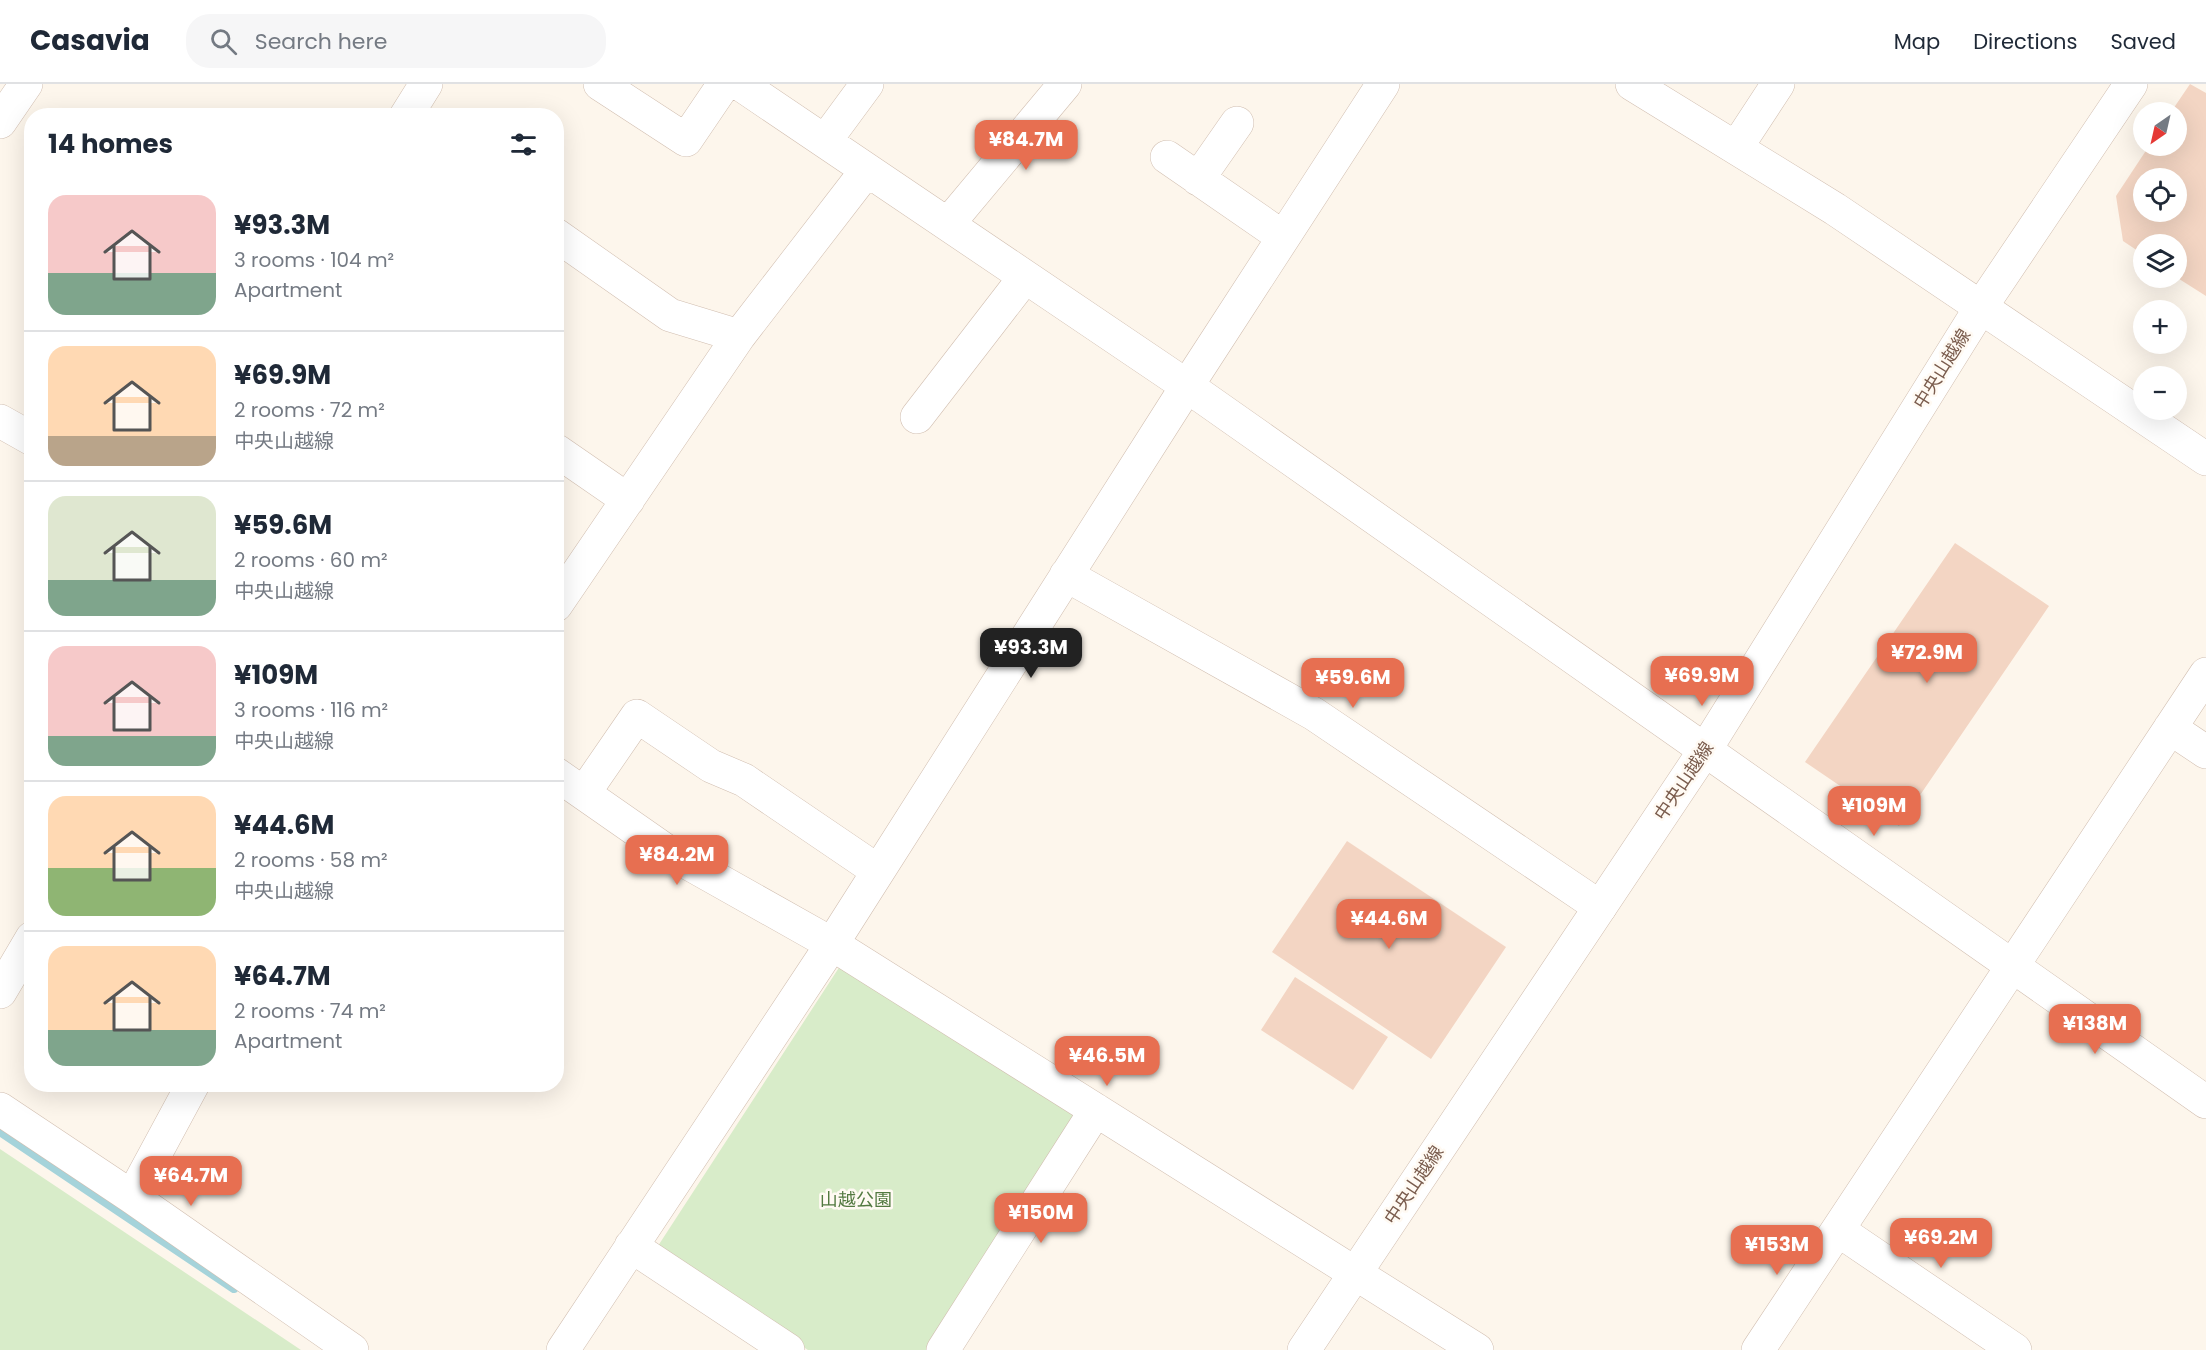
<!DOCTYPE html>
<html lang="en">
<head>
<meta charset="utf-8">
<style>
  :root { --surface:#fff; --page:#f6f6f7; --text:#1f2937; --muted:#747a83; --line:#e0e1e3; --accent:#e76f51 }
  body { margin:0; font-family:Poppins,"Noto Sans JP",sans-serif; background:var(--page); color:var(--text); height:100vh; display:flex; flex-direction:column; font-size:22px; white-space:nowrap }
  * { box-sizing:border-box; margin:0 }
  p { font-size:20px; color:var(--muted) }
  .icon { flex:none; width:33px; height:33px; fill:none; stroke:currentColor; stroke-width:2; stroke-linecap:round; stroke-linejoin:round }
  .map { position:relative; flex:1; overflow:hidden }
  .panel { position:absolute; left:24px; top:24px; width:540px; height:984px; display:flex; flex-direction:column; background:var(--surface); border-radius:24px; box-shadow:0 6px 24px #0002 }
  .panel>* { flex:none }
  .needle { width:39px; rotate:214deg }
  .controls { position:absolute; left:2133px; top:18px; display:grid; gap:12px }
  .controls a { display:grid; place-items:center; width:54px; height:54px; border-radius:50%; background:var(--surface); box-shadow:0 6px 24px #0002; font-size:30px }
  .price { position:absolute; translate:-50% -51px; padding:0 14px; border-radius:12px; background:var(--accent); color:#fff; font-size:20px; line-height:39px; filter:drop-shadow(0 2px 3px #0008) }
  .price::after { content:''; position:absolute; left:50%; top:36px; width:18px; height:14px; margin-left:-9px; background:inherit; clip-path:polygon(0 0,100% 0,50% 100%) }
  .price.selected { background:#222; color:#fff }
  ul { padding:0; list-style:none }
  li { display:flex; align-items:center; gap:18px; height:150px; padding:0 24px }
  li+li { border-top:2px solid var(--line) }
  li span { display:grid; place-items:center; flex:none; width:168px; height:120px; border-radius:18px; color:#555 }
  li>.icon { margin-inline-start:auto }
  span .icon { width:72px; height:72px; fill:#fffc; stroke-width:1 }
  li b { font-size:26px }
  h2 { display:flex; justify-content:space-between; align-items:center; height:72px; padding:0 24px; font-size:26px }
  header { display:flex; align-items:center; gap:36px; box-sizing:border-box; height:84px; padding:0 30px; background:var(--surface); border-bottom:2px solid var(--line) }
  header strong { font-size:28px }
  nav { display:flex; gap:33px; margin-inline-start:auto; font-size:21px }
  .search { width:420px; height:54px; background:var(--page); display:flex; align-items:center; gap:15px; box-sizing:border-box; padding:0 21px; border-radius:24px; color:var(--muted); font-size:22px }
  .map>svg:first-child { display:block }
  .green { fill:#d8ecc9 }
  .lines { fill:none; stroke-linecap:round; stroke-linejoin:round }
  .stream { stroke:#a5d3da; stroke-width:10 }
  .building { fill:#f3d5c3; fill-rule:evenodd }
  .minor-casing { stroke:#d1beb0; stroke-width:34 }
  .tertiary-casing { stroke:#d1beb0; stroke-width:34 }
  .minor { stroke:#fff; stroke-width:33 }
  .tertiary { stroke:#fff; stroke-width:33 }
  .labels { text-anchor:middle; stroke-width:5; stroke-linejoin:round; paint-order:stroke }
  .street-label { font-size:18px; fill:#7a5c4d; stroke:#fffaf3 }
  .park-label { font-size:18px; fill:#537a41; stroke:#fffaf3 }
</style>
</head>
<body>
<header>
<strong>Casavia</strong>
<div class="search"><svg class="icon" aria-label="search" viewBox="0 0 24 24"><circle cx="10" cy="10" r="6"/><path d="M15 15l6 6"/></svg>Search here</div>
<nav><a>Map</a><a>Directions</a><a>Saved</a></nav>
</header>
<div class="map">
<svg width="2206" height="1266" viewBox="0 0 2206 1266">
  <rect width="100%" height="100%" fill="#fdf6ec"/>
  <path class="green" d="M842,879l236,152 -150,235h-120l-152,-101z
    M0,1065l301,201h-301z"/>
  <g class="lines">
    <path class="stream" d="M0,1047l234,157"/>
  </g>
  <path class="building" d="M2190,0l16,9v203l-30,-19v-33h-32v11l-21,-14 -7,-45 33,-50h27v-34h-5zM2144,94h32v34h-32z
    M1955,459l94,63 -150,220 -94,-64z
    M1347,757l159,106 -75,112 -159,-107z
    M1295,893l93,60 -35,53 -92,-60z"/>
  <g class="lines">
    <g class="minor-casing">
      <path id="minor" d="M600,0l86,56 38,-56
        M740,0l447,302 518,364
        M1632,0l203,125 371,250
        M406,32l20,-32
        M0,38l26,-38
        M825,57l42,-57
        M1736,64l42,-64
        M1167,73l116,80
        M1198,95l39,-56
        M948,140l117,-140
        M556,151l114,80 69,21
        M917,333l108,-140
        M0,337l32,18
        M557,367l71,49
        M1066,491l248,139 286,193
        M556,521l183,-269 128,-166
        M2170,644l36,24
        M556,690l109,76 167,94 645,406
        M584,709l53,-77 74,50 33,14 134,91
        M0,908l32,-54
        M0,1025l132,88 220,153
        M132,1113l61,-113
        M1838,1146l177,120
        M631,1162l157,104
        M563,1266l269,-406 355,-558 196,-302
        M943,1266l153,-240
        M1758,1266l448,-676"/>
    </g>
    <g class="tertiary-casing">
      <path id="tertiary" d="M1705,666l501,352
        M1304,1266l401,-600 276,-443 150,-223"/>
    </g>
    <use href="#minor" class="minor"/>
    <use href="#tertiary" class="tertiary"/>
  </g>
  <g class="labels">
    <g class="street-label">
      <text transform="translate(1942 285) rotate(-58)" y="6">中央山越線</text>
      <text transform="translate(1684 697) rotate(-56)" y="6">中央山越線</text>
      <text transform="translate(1414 1101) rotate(-56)" y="6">中央山越線</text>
    </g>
    <g class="park-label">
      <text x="856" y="1122">山越公園</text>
    </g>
  </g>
</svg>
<div class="controls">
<a><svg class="needle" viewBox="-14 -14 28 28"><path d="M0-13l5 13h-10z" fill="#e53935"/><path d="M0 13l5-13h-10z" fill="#747a83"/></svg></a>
<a><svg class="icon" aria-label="locate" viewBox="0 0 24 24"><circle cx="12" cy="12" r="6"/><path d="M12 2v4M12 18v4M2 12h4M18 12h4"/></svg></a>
<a><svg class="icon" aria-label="layers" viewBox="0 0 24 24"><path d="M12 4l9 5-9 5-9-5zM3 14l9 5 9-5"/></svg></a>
<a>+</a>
<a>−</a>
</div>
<b class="price" style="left:1026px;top:87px">¥84.7M</b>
<b class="price selected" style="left:1031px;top:595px">¥93.3M</b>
<b class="price" style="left:1927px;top:600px">¥72.9M</b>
<b class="price" style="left:1702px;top:623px">¥69.9M</b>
<b class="price" style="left:1353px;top:625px">¥59.6M</b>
<b class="price" style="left:1874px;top:753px">¥109M</b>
<b class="price" style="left:677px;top:802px">¥84.2M</b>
<b class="price" style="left:1389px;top:866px">¥44.6M</b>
<b class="price" style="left:2095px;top:971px">¥138M</b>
<b class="price" style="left:1107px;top:1003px">¥46.5M</b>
<b class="price" style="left:191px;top:1123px">¥64.7M</b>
<b class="price" style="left:1041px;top:1160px">¥150M</b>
<b class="price" style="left:1941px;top:1185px">¥69.2M</b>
<b class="price" style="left:1777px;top:1192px">¥153M</b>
<section class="panel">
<h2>14 homes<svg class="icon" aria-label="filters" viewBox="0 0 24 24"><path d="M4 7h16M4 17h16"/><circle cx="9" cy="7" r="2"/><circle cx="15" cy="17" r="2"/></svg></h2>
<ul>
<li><span style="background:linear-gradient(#f6c9c9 65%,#7fa58c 0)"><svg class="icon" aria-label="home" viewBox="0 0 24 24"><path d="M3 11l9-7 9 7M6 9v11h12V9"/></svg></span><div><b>¥93.3M</b><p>3 rooms · 104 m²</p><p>Apartment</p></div></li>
<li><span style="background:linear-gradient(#ffd9b3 75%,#b9a48a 0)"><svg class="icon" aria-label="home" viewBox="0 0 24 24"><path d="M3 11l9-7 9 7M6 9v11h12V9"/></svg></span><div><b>¥69.9M</b><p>2 rooms · 72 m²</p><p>中央山越線</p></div></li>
<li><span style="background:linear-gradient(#dfe7d0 70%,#7fa58c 0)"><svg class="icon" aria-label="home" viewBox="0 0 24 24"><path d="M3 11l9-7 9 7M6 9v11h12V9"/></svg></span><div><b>¥59.6M</b><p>2 rooms · 60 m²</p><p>中央山越線</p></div></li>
<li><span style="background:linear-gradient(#f6c9c9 75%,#7fa58c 0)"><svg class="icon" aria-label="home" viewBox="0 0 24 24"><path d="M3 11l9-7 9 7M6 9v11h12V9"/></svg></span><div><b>¥109M</b><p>3 rooms · 116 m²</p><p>中央山越線</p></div></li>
<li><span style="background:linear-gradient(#ffd9b3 60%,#8fb573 0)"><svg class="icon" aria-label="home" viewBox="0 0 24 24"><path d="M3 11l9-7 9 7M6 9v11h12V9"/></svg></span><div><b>¥44.6M</b><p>2 rooms · 58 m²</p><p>中央山越線</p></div></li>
<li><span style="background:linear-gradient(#ffd9b3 70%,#7fa58c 0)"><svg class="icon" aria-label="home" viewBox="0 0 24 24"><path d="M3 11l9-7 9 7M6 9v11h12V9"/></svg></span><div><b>¥64.7M</b><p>2 rooms · 74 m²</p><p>Apartment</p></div></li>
</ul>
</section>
</div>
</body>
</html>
